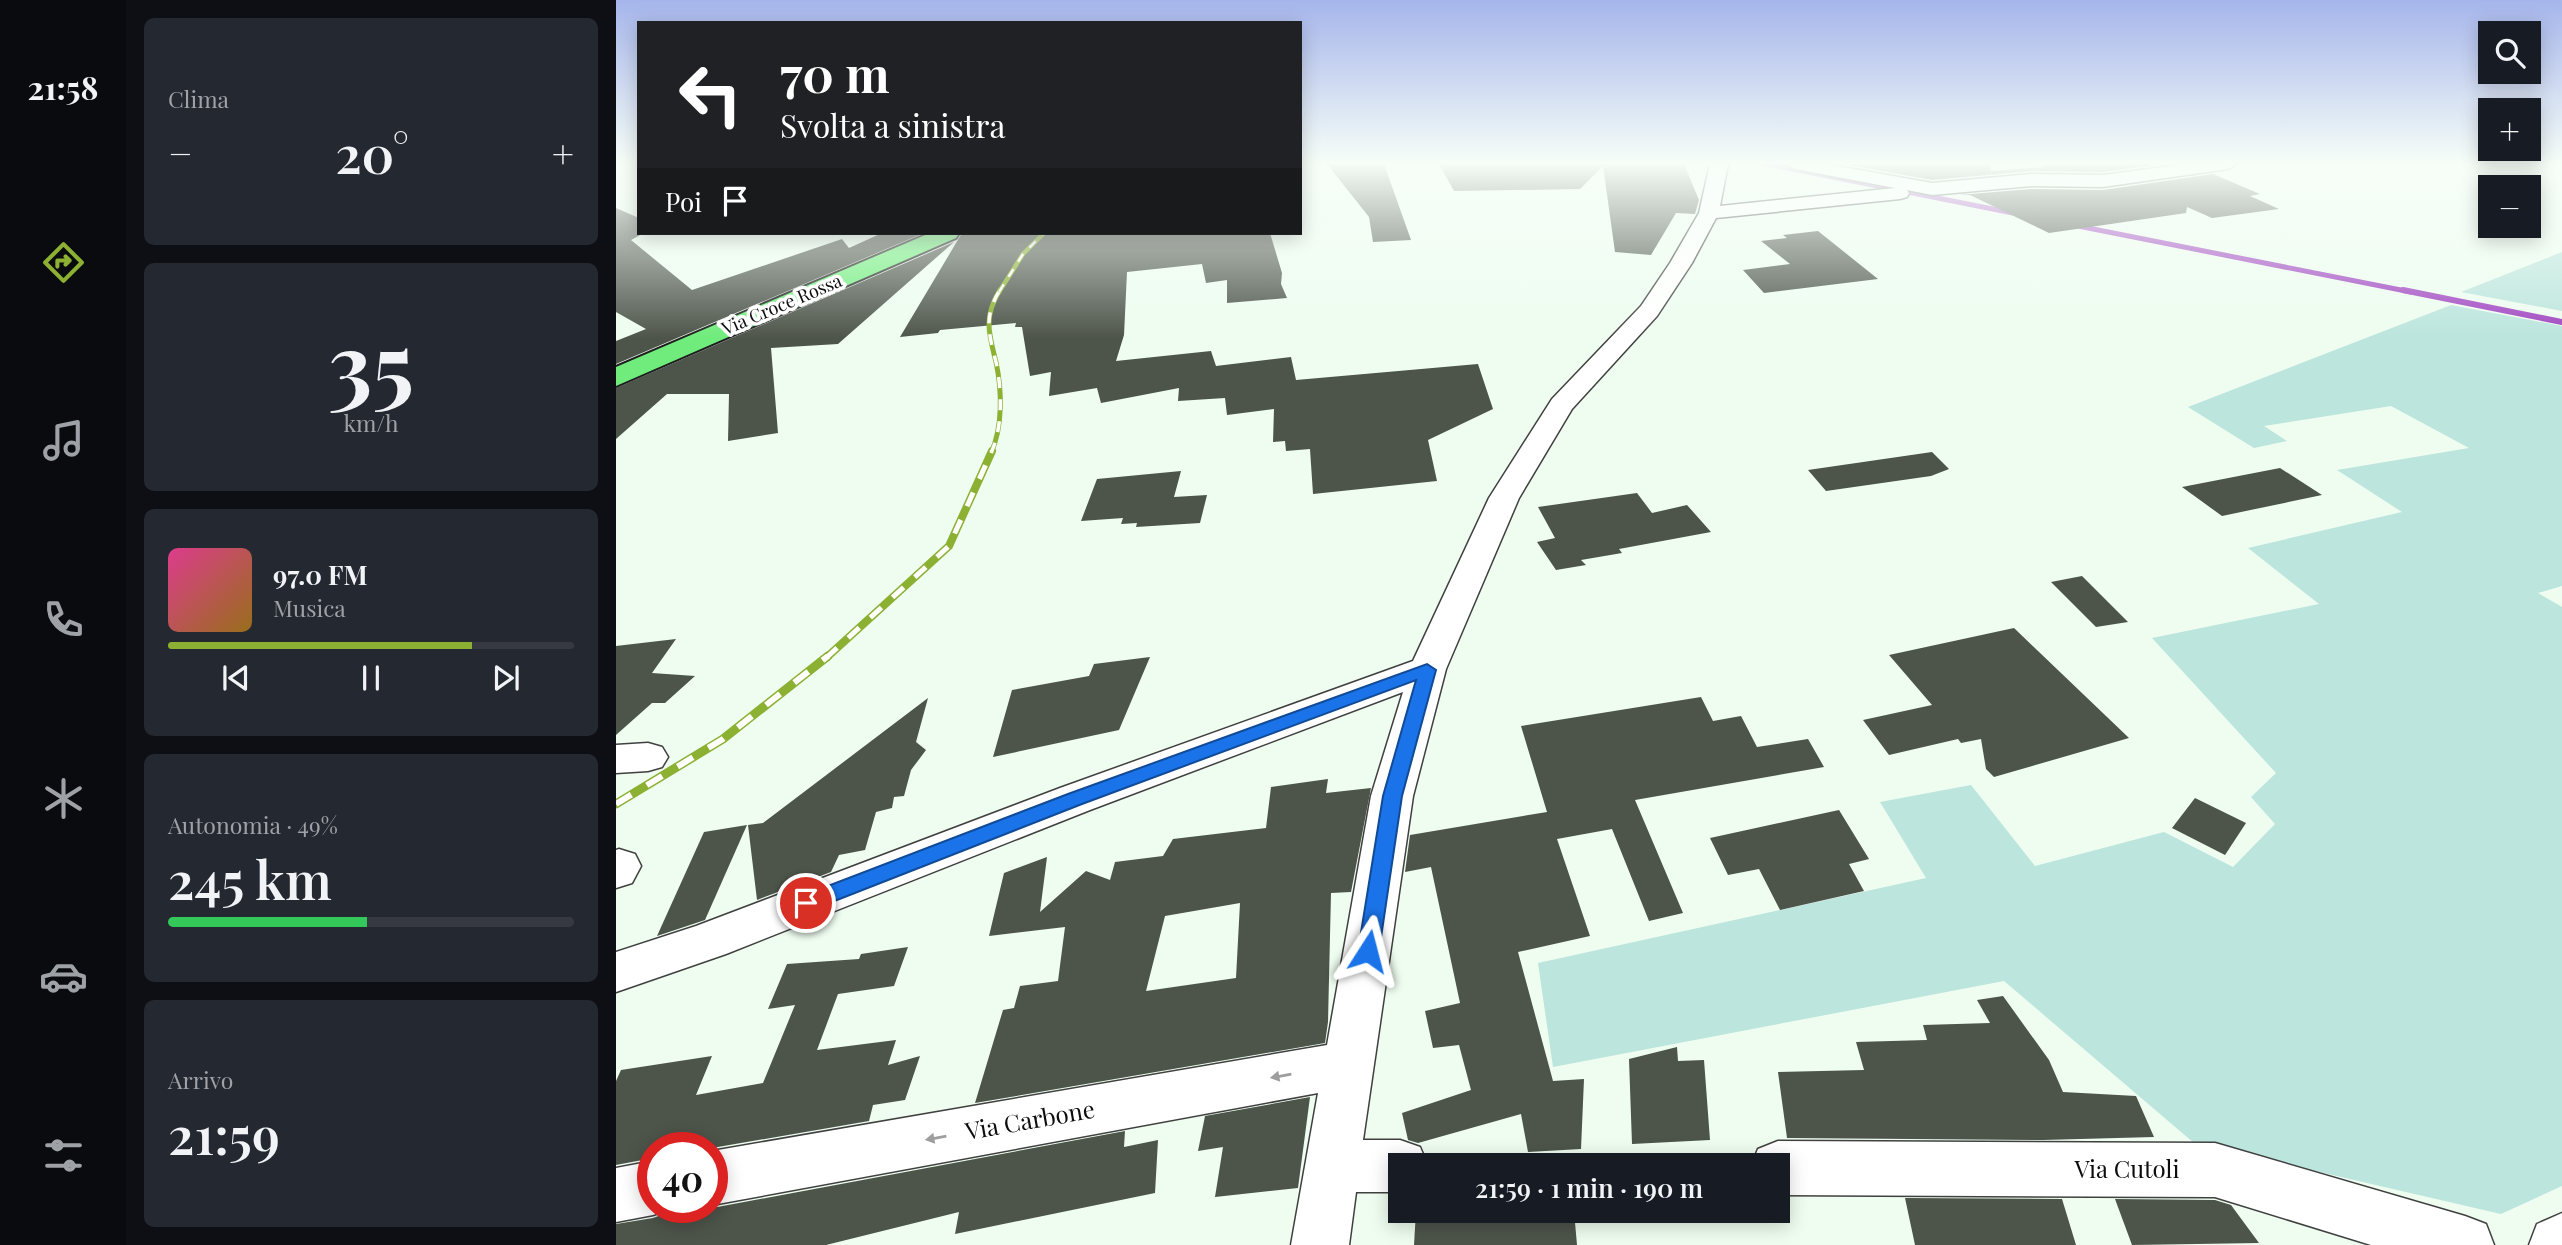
<!DOCTYPE html>
<html lang="it">
<head>
<meta charset="utf-8">
<style>
  :root { --surface:#171b24; --page:#242831; --text:#f1f3f6; --muted:#9ea1a6; --line:#363941; --accent:#8cb031 }
  body { margin:0; font-family:"Playfair Display",serif; background:var(--page); color:var(--text); height:100vh; display:flex; flex-direction:column; font-size:26px; white-space:nowrap }
  * { box-sizing:border-box; margin:0 }
  p { font-size:23px; color:var(--muted) }
  .icon { flex:none; width:38px; height:38px; fill:none; stroke:currentColor; stroke-width:2; stroke-linecap:round; stroke-linejoin:round }
  .map { position:relative; flex:1; overflow:hidden }
  .sheet { display:flex; flex-direction:column; gap:18px; padding:18px; background:#0d0f14; width:490px }
  .sheet>* { flex:none }
  .top-card { position:absolute; left:21px; top:21px; width:665px; height:214px; border-radius:0px; box-shadow:0 4px 18px #0003; background:#202124; color:#fff; overflow:hidden }
  .buttons { position:absolute; left:1862px; top:21px; display:grid; gap:14px }
  .buttons a { display:grid; place-items:center; width:63px; height:63px; border-radius:0px; background:var(--surface); box-shadow:0 4px 18px #0003; font-size:35px }
  .speed { position:absolute; left:21px; top:1132px; display:flex; gap:14px; font-size:35px; font-weight:700; text-align:center }
  .speed>* { display:grid; place-content:center; width:91px; height:91px; border-radius:50%; background:var(--surface); box-shadow:0 4px 18px #0003; line-height:1 }
  .speed .limit { border:10px solid #d22; background:#fff; color:#111 }
  .pin { position:absolute; display:grid; place-items:center; width:60px; height:60px; color:#fff; margin:-30px; border:4px solid #fff; border-radius:50%; box-shadow:0 2px 7px #0007 }
  .me { position:absolute; width:77px; margin:-38px; rotate:9deg; stroke-linejoin:round; filter:drop-shadow(0 0 5px #0008) }
  .turn { display:flex; align-items:center; gap:24px; height:147px; padding:0 28px; font-size:32px }
  .turn .icon { width:91px; height:91px; stroke-width:2.5 }
  .turn b { display:block; font-size:49px; line-height:60px }
  .then { display:flex; align-items:center; height:66px; padding:0 28px; background:#0003; gap:14px; font-size:26px }
  .big { font-size:52px; font-weight:600; line-height:1.1 }
  .sheet .widget { flex:1; display:flex; flex-direction:column; justify-content:center; gap:10px; min-width:0; padding:0 24px; border-radius:10px; background:var(--page) }
  .sheet .dial { align-items:center; gap:0 }
  .dial b { font-size:91px; line-height:1 }
  .song { display:flex; align-items:center; gap:21px }
  .cover { width:84px; height:84px; border-radius:10px; background:linear-gradient(135deg,hsl(330 70% 55%),hsl(40 70% 35%)) }
  .played { height:7px; border-radius:4px; background:linear-gradient(90deg,var(--accent) 75%,var(--line) 75%) }
  .keys { display:flex; justify-content:space-around; direction:ltr }
  .heat { display:flex; justify-content:space-between; align-items:center; font-size:38px; direction:ltr }
  .charge { height:10px; border-radius:5px; background:linear-gradient(90deg,#34c759 49%,var(--line) 0) }
  .trip { position:absolute; left:772px; top:1153px; width:402px; height:70px; border-radius:0px; background:var(--surface); box-shadow:0 4px 18px #0003; font-weight:600; line-height:70px; text-align:center }
  main { display:flex; flex:1; min-height:0 }
  .tab-bar { display:flex; flex-direction:column; width:126px; justify-content:space-around; align-items:center; background:#090b0e; color:var(--muted) }
  .tab-bar .icon { width:49px; height:49px }
  .tab-bar .on { color:var(--accent) }
  .tab-bar b { font-size:32px; color:var(--text) }
  .map>svg:first-child { display:block }
  .green { fill:#bbe5dd }
  .lines { fill:none; stroke-linecap:round; stroke-linejoin:round }
  .stream-far1 { stroke:#a045c1; stroke-width:5 }
  .stream { stroke:#a045c1; stroke-width:6 }
  .building { fill:#4d544a; fill-rule:evenodd }
  .minor-casing { stroke:#404040; stroke-width:3 }
  .major-casing { stroke:#1e1e1e; stroke-width:4 }
  .minor { fill:#fff; fill-rule:evenodd }
  .major { fill:#6fec7b; fill-rule:evenodd }
  .rail-far3-casing { stroke:#8cb031; stroke-width:4.5 }
  .rail-far2-casing { stroke:#8cb031; stroke-width:5 }
  .rail-far1-casing { stroke:#8cb031; stroke-width:8 }
  .rail-casing { stroke:#8cb031; stroke-width:9 }
  .rail-far3 { stroke:#fff; stroke-width:2.5; stroke-dasharray:9; stroke-linecap:butt }
  .rail-far2 { stroke:#fff; stroke-width:3.5; stroke-dasharray:11; stroke-linecap:butt }
  .rail-far1 { stroke:#fff; stroke-width:5; stroke-dasharray:15; stroke-linecap:butt }
  .rail { stroke:#fff; stroke-width:6; stroke-dasharray:18; stroke-linecap:butt }
  .oneway { fill:#9e9e9e }
  .route { fill:#1a73e8; stroke:#114b97; stroke-width:2 }
  .labels { text-anchor:middle; stroke-width:7; stroke-linejoin:round; paint-order:stroke }
  .far-street-label { font-size:18px; fill:#0d0d0d; stroke:#fff }
  .near-street-label { font-size:24px; fill:#0d0d0d; stroke:#fff }
</style>
</head>
<body>
<main>
<nav class="tab-bar">
<b>21:58</b>
<svg class="icon on" aria-label="directions" viewBox="0 0 24 24"><path d="M12 3l9 9-9 9-9-9zM9 14v-3h6M13 9l2 2-2 2"/></svg>
<svg class="icon" aria-label="music" viewBox="0 0 24 24"><path d="M9 18V5l10-2v13"/><circle cx="6" cy="18" r="3"/><circle cx="16" cy="16" r="3"/></svg>
<svg class="icon" aria-label="phone" viewBox="0 0 24 24"><path d="M5 4h4l2 5-3 2q2 4 5 5l2-3 5 2v4C11 20 4 13 5 4z"/></svg>
<svg class="icon" aria-label="climate" viewBox="0 0 24 24"><path d="M12 3v18M4 7l16 10M4 17L20 7"/></svg>
<svg class="icon" aria-label="car" viewBox="0 0 24 24"><path d="M5 17H2v-5l4-1 3-4h7l3 4 3 1v5h-3M9 17h6M6 11h13"/><circle cx="7" cy="17" r="2"/><circle cx="17" cy="17" r="2"/></svg>
<svg class="icon" aria-label="filters" viewBox="0 0 24 24"><path d="M4 7h16M4 17h16"/><circle cx="9" cy="7" r="2"/><circle cx="15" cy="17" r="2"/></svg>
</nav>
<section class="sheet">
<div class="widget"><p>Clima</p>
<div class="heat"><a>−</a><b class="big">20°</b><a>+</a></div>
</div>
<div class="widget dial"><b>35</b><p>km/h</p></div>
<div class="widget">
<div class="song"><i class="cover"></i><div><b>97.0 FM</b><p>Musica</p></div></div>
<div class="played"></div>
<div class="keys"><svg class="icon" aria-label="previous" viewBox="0 0 24 24"><path d="M18 5L8 12l10 7zM5 5v14"/></svg><svg class="icon" aria-label="pause" viewBox="0 0 24 24"><path d="M8 5v14M16 5v14"/></svg><svg class="icon" aria-label="next" viewBox="0 0 24 24"><path d="M6 5l10 7-10 7zM19 5v14"/></svg></div>
</div>
<div class="widget"><p>Autonomia · 49%</p><b class="big">245 km</b><div class="charge"></div></div>
<div class="widget"><p>Arrivo</p><b class="big">21:59</b></div>
</section>
<div class="map">
<svg width="1946" height="1245" viewBox="0 0 1946 1245">
  <rect width="100%" height="100%" fill="#eefdf0"/>
  <g class="green">
    <polygon points="1946,252 1946,311 1845,292"/>
    <polygon points="1835,305 1946,326 1946,586 1922,593 1946,607 1946,1186 1885,1214 1578,1143 1388,981 937,1067 922,963 1310,878 1264,802 1355,785 1419,866 1548,832 1617,867 1659,824 1635,797 1660,773 1536,638 1703,604 1632,548 1786,512 1721,470 1853,448 1775,406 1648,426 1671,441 1638,448 1572,407"/>
  </g>
  <g class="lines">
    <g class="stream-far1">
      <polyline points="1151,164 1397,213"/>
      <polyline points="1462,226 1795,292"/>
    </g>
    <polyline class="stream" points="1787,290 1946,322"/>
  </g>
  <g class="building">
    <polygon points="711,164 768,164 795,240 757,242 753,217"/>
    <polygon points="823,164 1068,164 1083,200 1079,214 1060,213 1035,255 999,252 987,166 964,189 838,191"/>
    <polygon points="1227,164 1375,164 1375,171 1427,167 1427,164 1547,164 1487,172 1415,171 1316,180"/>
    <polygon points="1597,174 1644,194 1634,196 1663,209 1596,218 1571,207 1570,213 1433,233 1354,195 1343,195 1415,189 1487,190"/>
    <polygon points="0,208 23,218 23,233 28,233 15,240 76,290 226,239 233,248 266,233 308,233 0,364 0,341 30,329 0,312"/>
    <polygon points="1202,231 1262,279 1148,293 1127,270 1174,264 1145,241 1171,238 1167,235"/>
    <polygon points="346,233 654,233 666,273 665,284 671,298 611,303 611,280 590,283 586,264 511,272 508,335 500,361 595,351 600,366 675,357 680,380 862,364 877,409 812,440 821,481 697,494 694,449 670,451 669,441 657,442 658,409 611,415 609,398 562,401 563,388 485,403 481,388 433,396 435,372 414,376 406,327 399,327 400,323 324,330 322,333 284,337"/>
    <polygon points="338,242 222,344 155,348 162,433 112,441 113,394 51,394 0,439 0,388"/>
    <polygon points="1316,452 1333,469 1315,476 1210,491 1192,470"/>
    <polygon points="1664,468 1706,495 1606,516 1566,487"/>
    <polygon points="565,471 558,497 591,495 584,523 520,527 521,523 505,524 507,518 465,521 481,479"/>
    <polygon points="1021,493 1036,513 1071,505 1095,532 1003,549 1006,553 965,560 970,565 940,570 921,542 939,538 922,507"/>
    <polygon points="1466,576 1512,622 1480,627 1435,582"/>
    <polygon points="1398,628 1513,738 1378,777 1370,769 1365,739 1345,743 1342,739 1273,755 1247,720 1316,705 1273,655"/>
    <polygon points="60,639 36,673 79,676 49,703 36,703 0,735 0,646"/>
    <polygon points="534,657 503,730 377,757 396,690 473,676 478,664"/>
    <polygon points="1085,697 1097,721 1125,716 1141,747 1192,739 1208,767 1019,800 1067,913 1033,921 996,829 941,839 974,936 902,952 937,1081 968,1079 965,1149 912,1152 905,1114 802,1143 792,1140 786,1113 855,1090 843,1045 817,1048 809,1011 844,1003 815,867 789,872 794,835 931,812 905,726"/>
    <polygon points="312,698 300,742 310,750 295,770 288,796 278,797 276,808 260,812 249,850 223,855 215,872 141,900 132,825 147,823"/>
    <path d="M712 779 710 793 755 788 735 892 715 893 712 1022 709 1043 359 1103 387 1010 398 1008 404 986 442 981 449 927 373 936 388 873 431 857 424 912 470 871 494 880 499 862 547 856 557 839 650 828 655 787ZM624 903 620 978 530 991 549 916Z"/>
    <polygon points="1579,798 1630,823 1609,855 1556,828"/>
    <polygon points="1223,810 1253,859 1233,864 1248,891 1164,910 1143,869 1112,875 1094,838"/>
    <polygon points="131,825 89,920 41,936 88,832"/>
    <polygon points="292,947 278,986 222,994 201,1050 280,1040 272,1065 304,1056 289,1100 257,1105 253,1121 96,1148 37,1148 37,1158 0,1165 0,1081 5,1070 96,1056 80,1095 147,1083 179,1005 152,1009 171,964 243,959 245,954"/>
    <polygon points="1387,996 1433,1060 1447,1092 1520,1096 1538,1137 1427,1140 1171,1138 1162,1072 1248,1070 1240,1042 1311,1040 1307,1025 1374,1023 1361,1000"/>
    <polygon points="1061,1047 1062,1061 1088,1060 1094,1140 1016,1144 1013,1059"/>
    <polygon points="694,1097 682,1188 599,1197 607,1147 582,1151 589,1116"/>
    <polygon points="509,1131 508,1147 542,1140 539,1193 339,1234 343,1212 210,1245 0,1245 0,1224 37,1218 56,1211 96,1208"/>
    <polygon points="1289,1198 1446,1199 1460,1245 1299,1245"/>
    <polygon points="1499,1199 1599,1200 1615,1205 1643,1243 1516,1245"/>
    <polygon points="800,1211 958,1211 961,1245 798,1245"/>
  </g>
  <g class="lines">
    <defs>
      <g id="minor">
        <polygon points="1094,164 1112,164 1104,206 1279,188 1179,169 1170,164 1210,164 1316,183 1415,174 1487,175 1570,164 1621,164 1612,169 1487,187 1415,186 1316,195 1291,190 1293,193 1291,197 1284,199 1100,218 1076,263 1041,316 956,409 903,498 830,669 797,796 747,1140 784,1140 804,1147 812,1166 784,1166 784,1192 740,1192 733,1245 675,1245 702,1093 96,1205 96,1151 711,1045 755,796 787,692 474,810 110,954 0,992 0,952 80,926 444,788 797,661 873,498 936,399 1025,306 1054,263 1083,213"/>
        <polygon points="32,743 46,747 52,757 46,767 32,771 0,773 0,745"/>
        <polygon points="3,849 19,854 25,866 16,883 0,888 0,850"/>
        <polygon points="1162,1141 1599,1143 1849,1216 1870,1224 1878,1245 1755,1245 1599,1197 1162,1195 1162,1166 1135,1166 1142,1149"/>
        <polygon points="37,1161 37,1208 56,1208 37,1215 0,1222 0,1168"/>
        <polygon points="1946,1213 1946,1245 1913,1245 1921,1224"/>
      </g>
      <polygon id="major" points="314,233 343,233 340,238 0,386 0,367"/>
    </defs>
    <use href="#minor" class="minor-casing"/>
    <use href="#major" class="major-casing"/>
    <use href="#minor" class="minor"/>
    <use href="#major" class="major"/>
    <defs>
      <polyline id="rail-far3" points="383,292 407,254 428,233"/>
      <path id="rail-far2" d="M375 453C387 427 386 390 380 362 373 334 367 317 384 290"/>
      <polyline id="rail-far1" points="210,658 333,546 376,451"/>
      <polyline id="rail" points="0,804 107,739 212,656"/>
    </defs>
    <use href="#rail-far3" class="rail-far3-casing"/>
    <use href="#rail-far2" class="rail-far2-casing"/>
    <use href="#rail-far1" class="rail-far1-casing"/>
    <use href="#rail" class="rail-casing"/>
    <use href="#rail-far3" class="rail-far3"/>
    <use href="#rail-far2" class="rail-far2"/>
    <use href="#rail-far1" class="rail-far1"/>
    <use href="#rail" class="rail"/>
  </g>
  <defs><path id="oneway-solid" d="M-6-.8H1V-3.2L6.5 0L1 3.2V.8H-6Z" transform="scale(1.75)"/></defs>
  <g class="oneway">
    <use href="#oneway-solid" transform="translate(665 1076) rotate(170)"/>
    <use href="#oneway-solid" transform="translate(320 1138) rotate(170)"/>
  </g>
  <linearGradient id="sky" x2="0" y2="1"><stop stop-color="#a5b5eb"/><stop offset="0.48" stop-color="#f7fef8"/><stop offset="1" stop-color="#f7fef8" stop-opacity="0"/></linearGradient>
  <rect width="1946" height="339" fill="url(#sky)"/>
  <polygon class="route" points="811,664 820,670 786,796 763,951 760,957 752,960 745,957 742,951 767,796 800,680 466,804 198,909 190,911 183,909 180,903 183,897 452,794"/>
  <g class="labels">
    <g class="far-street-label">
      <text transform="translate(166 305) rotate(-23)" y="6">Via Croce Rossa</text>
    </g>
    <g class="near-street-label">
      <text transform="translate(414 1121) rotate(-10)" y="8">Via Carbone</text>
      <text x="1511" y="1178">Via Cutoli</text>
    </g>
  </g>
</svg>
<div class="buttons">
<a><svg class="icon" aria-label="search" viewBox="0 0 24 24"><circle cx="10" cy="10" r="6"/><path d="M15 15l6 6"/></svg></a>
<a>+</a>
<a>−</a>
</div>
<div class="speed"><div class="limit">40</div></div>
<div class="pin" style="left:190px;top:903px;background:#d93025"><svg class="icon" aria-label="arrive" viewBox="0 0 24 24"><path d="M6 21V4h12l-3 4 3 4H6"/></svg></div>
<svg class="me" style="left:752px;top:951px" viewBox="-20 -20 40 40"><path d="M0-17L14 15 0 8-14 15z" fill="#1a73e8" stroke="#fff" stroke-width="4"/></svg>
<div class="trip">21:59 · 1 min · 190 m</div>
<div class="top-card">
<div class="turn"><svg class="icon" aria-label="left" viewBox="0 0 24 24"><path d="M17 20v-9H6M10 6l-5 5 5 5"/></svg><div><b>70 m</b>Svolta a sinistra</div></div>
<div class="then">Poi<svg class="icon" aria-label="arrive" viewBox="0 0 24 24"><path d="M6 21V4h12l-3 4 3 4H6"/></svg></div>
</div>
</div>
</main>
</body>
</html>
